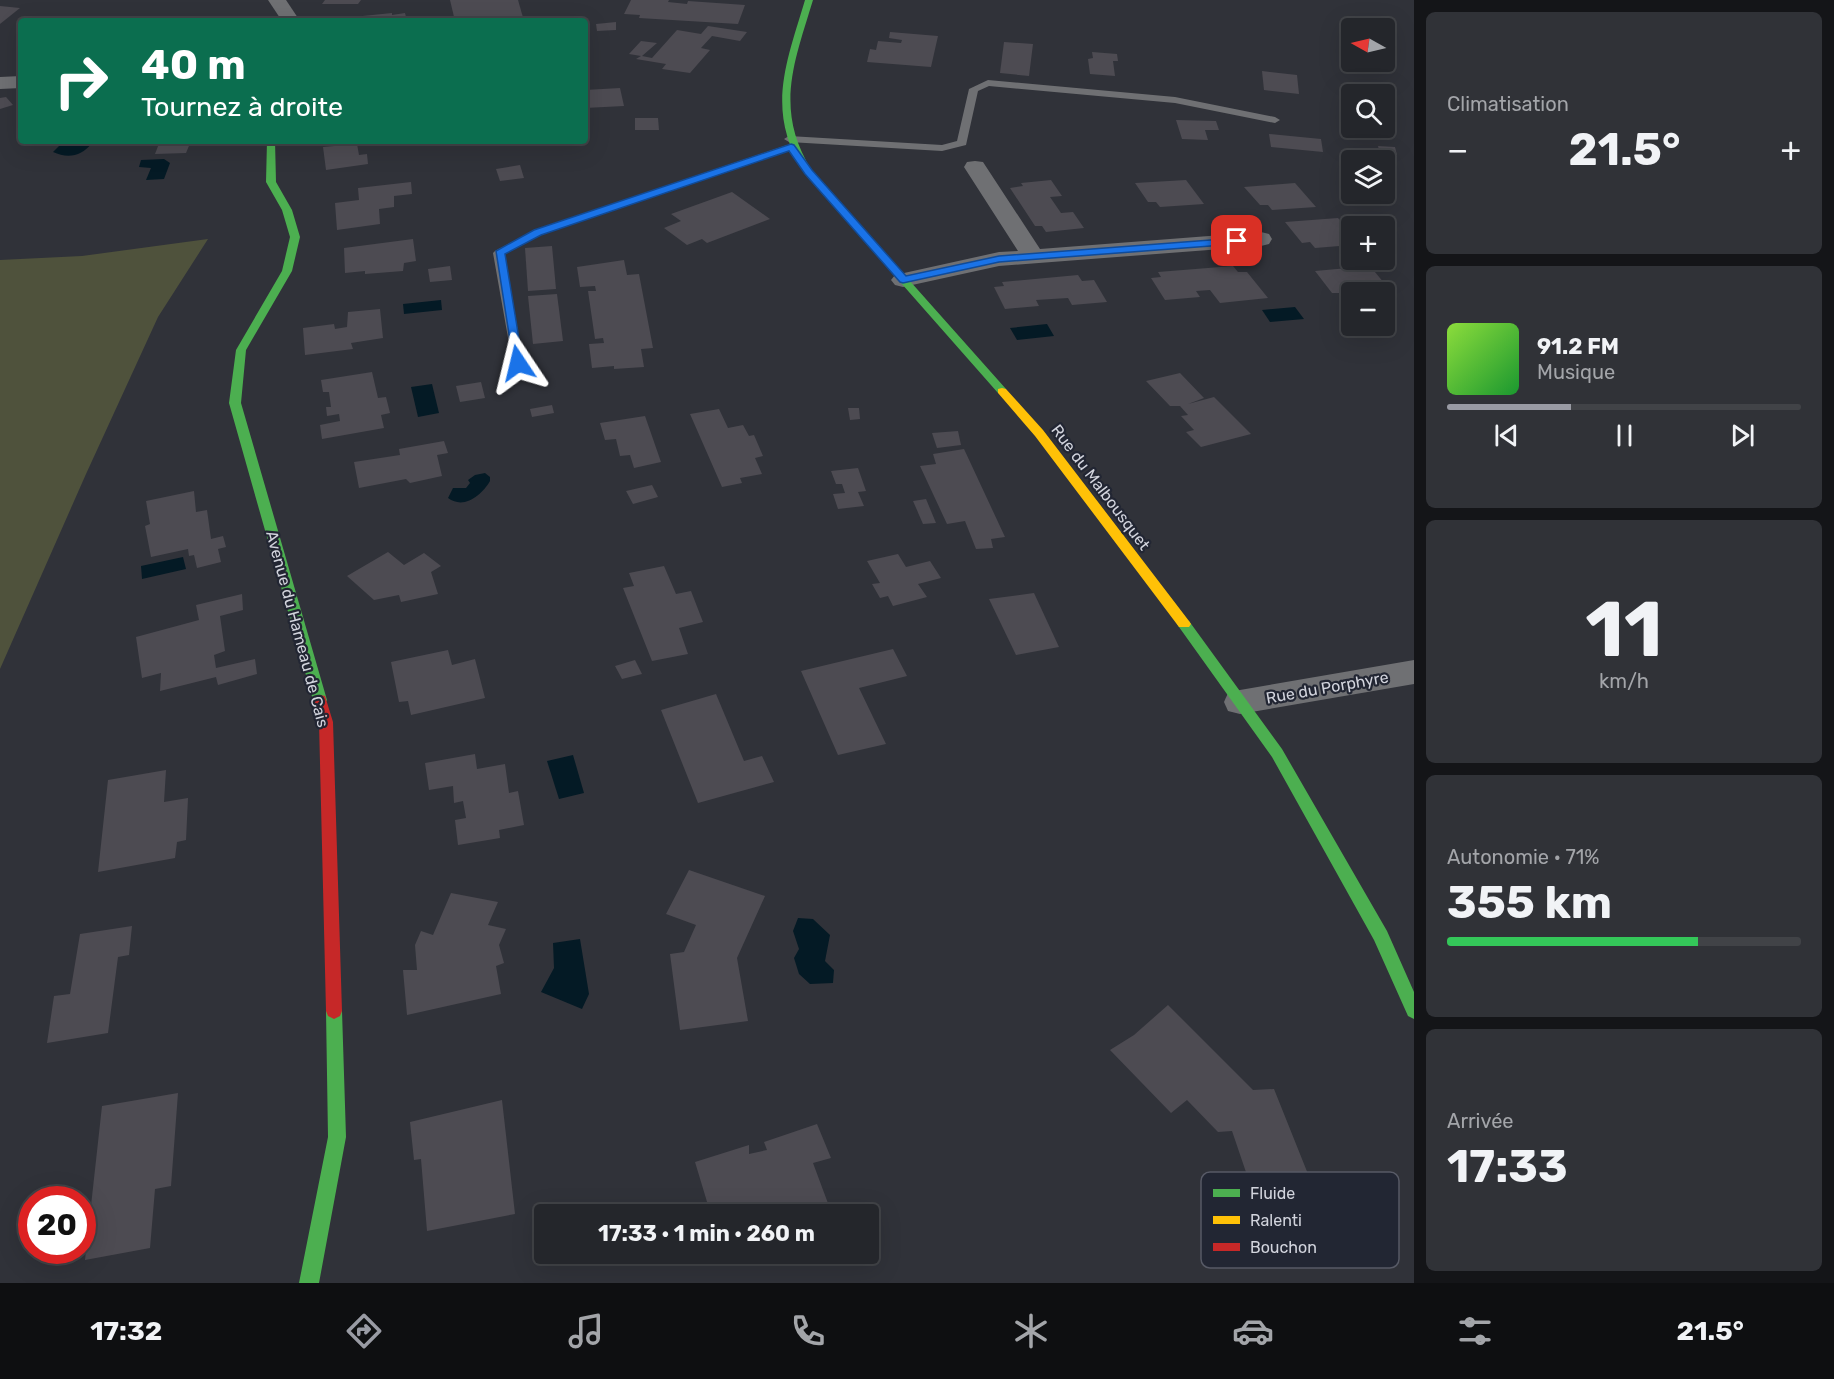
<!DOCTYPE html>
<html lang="fr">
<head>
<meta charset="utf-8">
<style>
  :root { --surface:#24262b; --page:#303237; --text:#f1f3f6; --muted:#a3a5a9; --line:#414347; --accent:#999ba4 }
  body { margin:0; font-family:Rubik,sans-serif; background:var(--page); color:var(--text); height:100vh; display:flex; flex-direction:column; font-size:22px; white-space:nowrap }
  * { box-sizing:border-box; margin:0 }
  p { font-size:20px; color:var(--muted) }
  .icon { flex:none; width:33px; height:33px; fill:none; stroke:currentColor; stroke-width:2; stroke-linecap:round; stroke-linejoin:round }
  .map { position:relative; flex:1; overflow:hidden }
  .panel { display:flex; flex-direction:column; gap:12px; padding:12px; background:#141518; width:420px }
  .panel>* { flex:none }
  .banner { position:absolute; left:18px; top:18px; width:570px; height:126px; border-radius:6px; box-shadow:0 6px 24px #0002,0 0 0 2px var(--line); background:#0b6e4f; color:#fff; overflow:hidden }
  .needle { width:39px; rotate:278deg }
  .buttons { position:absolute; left:1341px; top:18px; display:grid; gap:12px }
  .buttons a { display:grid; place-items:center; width:54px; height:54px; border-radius:6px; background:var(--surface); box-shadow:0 6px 24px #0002,0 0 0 2px var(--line); font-size:30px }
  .speed { position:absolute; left:18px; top:1186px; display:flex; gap:12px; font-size:30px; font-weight:700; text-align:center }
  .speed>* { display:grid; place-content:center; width:78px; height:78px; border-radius:50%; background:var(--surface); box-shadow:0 6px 24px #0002,0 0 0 2px var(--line); line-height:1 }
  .speed .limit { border:9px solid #d22; background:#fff; color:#111 }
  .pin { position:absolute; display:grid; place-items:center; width:51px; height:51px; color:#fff; margin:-26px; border-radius:12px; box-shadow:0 3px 9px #0006 }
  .me { position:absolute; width:66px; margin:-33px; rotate:350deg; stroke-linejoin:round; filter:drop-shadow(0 0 4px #0008) }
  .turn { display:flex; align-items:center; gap:21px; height:126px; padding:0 24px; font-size:27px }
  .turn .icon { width:78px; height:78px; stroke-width:2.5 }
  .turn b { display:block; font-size:42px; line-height:51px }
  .big { font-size:45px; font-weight:700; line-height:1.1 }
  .panel .card { flex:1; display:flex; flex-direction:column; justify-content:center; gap:9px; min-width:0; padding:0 21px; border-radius:9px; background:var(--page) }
  .panel .dial { align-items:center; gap:0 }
  .dial b { font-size:78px; line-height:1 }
  .song { display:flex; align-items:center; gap:18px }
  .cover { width:72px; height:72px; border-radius:9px; background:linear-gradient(135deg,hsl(90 70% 55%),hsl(130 70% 35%)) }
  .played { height:6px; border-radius:3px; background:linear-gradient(90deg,var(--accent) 35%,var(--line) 35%) }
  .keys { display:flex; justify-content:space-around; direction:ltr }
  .heat { display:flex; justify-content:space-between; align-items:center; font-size:33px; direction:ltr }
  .charge { height:9px; border-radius:4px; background:linear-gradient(90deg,#34c759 71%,var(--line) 0) }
  .trip { position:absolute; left:534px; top:1204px; width:345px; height:60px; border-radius:6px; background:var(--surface); box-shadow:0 6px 24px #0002,0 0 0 2px var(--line); font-weight:700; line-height:60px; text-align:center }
  .dock { display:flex; height:96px; justify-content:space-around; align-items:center; background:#0e0f11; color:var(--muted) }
  .dock .icon { width:42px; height:42px }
  .dock .selected { color:var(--accent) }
  .dock b { font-size:27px; color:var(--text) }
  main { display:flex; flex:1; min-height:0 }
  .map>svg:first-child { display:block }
  .green { fill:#4f523c }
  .water { fill:#041a25 }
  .building { fill:#4d4b52 }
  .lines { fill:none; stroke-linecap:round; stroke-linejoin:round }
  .lane { fill:#6f7073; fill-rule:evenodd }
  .street { fill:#6f7073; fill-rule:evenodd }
  .fast { fill:#4caf50; fill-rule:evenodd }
  .slow { fill:#ffc107; fill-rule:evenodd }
  .jam { fill:#c62828; fill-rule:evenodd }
  .route { fill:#1a73e8; stroke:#114b97; stroke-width:1.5 }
  .labels { text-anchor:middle; stroke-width:4.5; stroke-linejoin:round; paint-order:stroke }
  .street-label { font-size:16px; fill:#d2d4dd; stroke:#222633 }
  .key { fill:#222633; stroke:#575a66; stroke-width:1.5 }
  .key-label { font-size:16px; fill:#d2d4dd }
</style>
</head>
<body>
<main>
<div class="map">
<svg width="1414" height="1283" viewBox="0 0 1414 1283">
  <rect width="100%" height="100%" fill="#303239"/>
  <polygon class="green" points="208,239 158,317 86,474 0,669 0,260 82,256"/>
  <g class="water">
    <path d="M92 143C82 156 68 159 53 152L61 144Z"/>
    <polygon points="164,159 170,163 164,179 146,180 151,168 139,167 141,160"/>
    <polygon points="441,300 442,310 404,314 403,304"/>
    <polygon points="1295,307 1304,319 1270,322 1262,310"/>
    <polygon points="1047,324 1054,336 1017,340 1010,328"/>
    <polygon points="432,384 439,413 418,417 411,387"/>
    <path d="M485 473 490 477V481C482 495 464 510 448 498L453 488H466L470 483 468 480 475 475Z"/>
    <polygon points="183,557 186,569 142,579 141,566"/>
    <polygon points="573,755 584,793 559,799 547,761"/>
    <polygon points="798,918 813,919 830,935 825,961 834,970 833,983 810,984 799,974 794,958 799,949 793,931"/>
    <polygon points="580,939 589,994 582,1009 541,992 554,968 553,943"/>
  </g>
  <g class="building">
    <polygon points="325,0 361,0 358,4 322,4"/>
    <polygon points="450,0 518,0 524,21 455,21"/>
    <polygon points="631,0 669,0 668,2 687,4 688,1 745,5 738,24 639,18 640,15 624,14"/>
    <polygon points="0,6 20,8 0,24"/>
    <polygon points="392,13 392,15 405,13 407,21 343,21 343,18"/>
    <polygon points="616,22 616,30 597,31 596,24"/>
    <polygon points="708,26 747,32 740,41 712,36 701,48 710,50 690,73 662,69 666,64 636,59 641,56 629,54 641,41 657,43 642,56 652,58 677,30 701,34"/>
    <polygon points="890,32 938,36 931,67 867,62 870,49 876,50 878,41 901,43 902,40 889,38"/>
    <polygon points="1004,42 1033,44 1029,76 1000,73"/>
    <polygon points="1092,52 1117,54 1118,61 1113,61 1115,76 1090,74 1088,59 1093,58"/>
    <polygon points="1262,71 1297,75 1299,94 1264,90"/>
    <polygon points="620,88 624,106 585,108 585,90"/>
    <polygon points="6,97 13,105 0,109 0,98"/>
    <polygon points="635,118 658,118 659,130 635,130"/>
    <polygon points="1176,120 1216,121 1219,130 1205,130 1208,140 1182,139"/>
    <polygon points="1269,134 1321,139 1323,152 1271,147"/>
    <polygon points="57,141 94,141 94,143 56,144"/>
    <polygon points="160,141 191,141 186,153 155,154"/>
    <polygon points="357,144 359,155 367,154 368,164 326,170 323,147"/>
    <polygon points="1378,146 1395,147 1397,155 1380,154"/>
    <polygon points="520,165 524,178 500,181 496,169"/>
    <polygon points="1051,180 1062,196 1050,197 1061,213 1073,212 1084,228 1046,232 1042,226 1035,226 1010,188 1023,186 1021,183"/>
    <polygon points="1186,180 1204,204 1160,207 1156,202 1148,202 1135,183"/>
    <polygon points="411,182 412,194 394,196 394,207 379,209 380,224 337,230 335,203 359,200 358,188"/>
    <polygon points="1295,183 1316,207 1272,210 1268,205 1260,205 1244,187"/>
    <polygon points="732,192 770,219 707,243 702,239 687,245 664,228 681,221 671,214"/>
    <polygon points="1338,218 1352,234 1352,245 1315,248 1310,242 1302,243 1285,222"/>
    <polygon points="413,239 416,261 404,263 403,271 365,274 365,271 345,273 344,248"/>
    <polygon points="552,246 556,289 528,291 525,248"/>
    <polygon points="624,260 627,275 639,274 653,348 641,349 644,367 614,369 614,366 592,368 589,344 604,343 603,338 595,339 588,291 596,291 595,286 580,287 577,267"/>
    <polygon points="450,266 452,280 430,282 428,269"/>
    <polygon points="1233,266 1238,272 1247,272 1268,298 1220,303 1210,290 1196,291 1200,297 1165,300 1151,278 1161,277 1158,272"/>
    <polygon points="1370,266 1394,295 1384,296 1384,292 1352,292 1352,299 1346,299 1341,293 1332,293 1315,271"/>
    <polygon points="1078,275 1082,281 1094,280 1107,302 1072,305 1068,298 1036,300 1039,306 1005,309 994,287 1004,286 1002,282"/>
    <polygon points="557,294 563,341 533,344 528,296"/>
    <polygon points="380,309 383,338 351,343 353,349 305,355 303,328 334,324 335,329 347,327 348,312"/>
    <polygon points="372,372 378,398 386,397 390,413 381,415 384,428 322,439 320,425 340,421 339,414 327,416 326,407 331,407 329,392 323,392 321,380"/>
    <polygon points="1180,373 1204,398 1188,404 1214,397 1251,434 1201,447 1186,432 1194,430 1181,416 1188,415 1180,406 1170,406 1146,381"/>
    <polygon points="481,382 485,398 460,402 456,386"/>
    <polygon points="552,405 554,413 532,417 530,409"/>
    <polygon points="848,408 859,408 860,419 850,420"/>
    <polygon points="719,409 728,428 743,425 749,436 754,435 763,456 755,458 762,474 740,478 742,483 722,487 690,414"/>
    <polygon points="645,416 661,462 634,468 630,455 620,456 616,439 605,440 600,423"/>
    <polygon points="958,431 961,445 937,448 932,433"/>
    <polygon points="444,441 448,453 437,455 442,476 410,483 406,479 359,488 354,462 400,455 399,449"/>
    <polygon points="964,449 1005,537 991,539 993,548 976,549 965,521 947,524 920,466 936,464 933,454"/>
    <polygon points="858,468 866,491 858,492 864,506 838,509 833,494 845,493 842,484 836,484 831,471"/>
    <polygon points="652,485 658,497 633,504 626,491"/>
    <polygon points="194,491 196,512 207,510 211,539 223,536 226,547 218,549 221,562 197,568 194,555 189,556 188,549 151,557 145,526 150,524 146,501"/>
    <polygon points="926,499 936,523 923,524 913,501"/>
    <polygon points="388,552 404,565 424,553 441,566 431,572 438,594 401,602 399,595 374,600 347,576"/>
    <polygon points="898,554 906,567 930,561 941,578 918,584 927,597 893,606 888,596 880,598 872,584 880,583 867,561"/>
    <polygon points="664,566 676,594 691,591 703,622 679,628 688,654 652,661 623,588 634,586 629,573"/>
    <polygon points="1034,593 1059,647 1016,655 989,599"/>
    <polygon points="242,594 243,610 220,616 225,651 214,655 216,668 255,659 257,674 218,685 216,677 160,691 161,673 142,678 136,637 199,620 196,605"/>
    <polygon points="893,649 907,676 859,688 886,744 838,755 801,671"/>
    <polygon points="448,650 452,665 475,659 485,698 411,715 408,701 399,702 391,662"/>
    <polygon points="635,660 642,674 622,679 615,666"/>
    <polygon points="716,694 744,761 762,756 774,782 698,803 661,710"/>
    <polygon points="475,754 477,769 505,764 509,793 518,791 524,825 499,830 500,838 458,845 455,820 466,818 463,801 454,803 453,786 429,790 425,763"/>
    <polygon points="166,770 164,802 188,798 186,840 177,842 175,858 98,872 108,780"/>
    <polygon points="689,870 765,896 737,958 748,1021 680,1030 670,954 684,952 696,925 666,914"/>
    <polygon points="451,893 498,902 488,925 506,929 499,945 504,963 496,966 501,994 407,1015 403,970 417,970 415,945 421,931 433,935"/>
    <polygon points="132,926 129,955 118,957 108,1033 47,1043 54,996 70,994 80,934"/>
    <polygon points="1168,1005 1253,1090 1274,1089 1308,1174 1248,1178 1232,1131 1218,1132 1187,1100 1171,1113 1110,1050 1134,1035"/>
    <polygon points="178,1093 171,1186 155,1189 150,1248 85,1260 102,1106"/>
    <polygon points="502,1100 515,1214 427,1231 421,1159 414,1160 410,1122"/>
    <polygon points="817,1124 831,1158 813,1163 829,1206 806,1215 711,1215 695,1162 749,1145 749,1154 767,1150 764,1142"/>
  </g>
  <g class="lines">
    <g class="lane">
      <polygon points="988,80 1175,97 1275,117 1280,120 1275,123 1175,103 989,86 978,91 966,145 942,151 789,142 784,139 789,136 942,145 957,141 969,89"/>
      <polygon points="787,145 796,147 541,235 505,254 523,363 521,366 513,366 493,253 495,251 533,231"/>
    </g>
    <g class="street">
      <polygon points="268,0 286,0 300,21 282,21"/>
      <polygon points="21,76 21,88 0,89 0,77"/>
      <polygon points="975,161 983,162 1040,249 1261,232 1269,234 1272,239 1269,244 1261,246 999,266 903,287 895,285 891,280 895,275 999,252 1018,251 964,167 967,162"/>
      <polygon points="1414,660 1414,684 1240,714 1228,711 1224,702 1228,693 1240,690"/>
    </g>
    <g class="fast">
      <path d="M805 0H813C794 63 774 110 812 171L1006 389V393H998L805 174C765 112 786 64 805 0Z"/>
      <polygon points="267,141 275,141 276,182 292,210 300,237 292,271 246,350 241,403 327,700 325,704 315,704 313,700 229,403 236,350 282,271 290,237 282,210 266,182"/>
      <polygon points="1184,619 1189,621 1282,749 1387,931 1414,992 1414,1019 1408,1016 1374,940 1272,757 1179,627 1177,624 1179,621"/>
      <polygon points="334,1003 340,1006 342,1011 346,1137 319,1283 299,1283 328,1137 326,1011 328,1006"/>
    </g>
    <polygon class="slow" points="1002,388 1006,389 1043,430 1189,621 1191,624 1189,627 1179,627 1035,436 998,393 998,389"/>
    <polygon class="jam" points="320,695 325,696 333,722 342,1011 340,1016 334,1019 328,1016 326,1011 319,722 313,700 315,696"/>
  </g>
  <polygon class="route" points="791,144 794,145 812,170 906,276 999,256 1237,238 1242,241 1237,244 999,262 903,283 900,282 805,174 789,151 541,235 505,254 523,363 521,366 514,366 496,251 534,230"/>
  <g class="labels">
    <g class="street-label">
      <text transform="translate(1101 487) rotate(53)" y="6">Rue du Malbousquet</text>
      <text transform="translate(298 629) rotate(75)" y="6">Avenue du Hameau de Cais</text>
      <text transform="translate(1327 687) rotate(-10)" y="6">Rue du Porphyre</text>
    </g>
  </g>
  <rect x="1201" y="1172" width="198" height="96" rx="9" class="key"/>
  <rect x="1213" y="1189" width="27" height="8" fill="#4caf50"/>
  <rect x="1213" y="1216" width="27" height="8" fill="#ffc107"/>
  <rect x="1213" y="1243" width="27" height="8" fill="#c62828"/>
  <g class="key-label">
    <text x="1250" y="1199">Fluide</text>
    <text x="1250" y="1226">Ralenti</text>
    <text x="1250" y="1253">Bouchon</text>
  </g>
</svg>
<div class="buttons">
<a><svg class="needle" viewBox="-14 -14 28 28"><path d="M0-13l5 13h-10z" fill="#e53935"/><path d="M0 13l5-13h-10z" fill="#a3a5a9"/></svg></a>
<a><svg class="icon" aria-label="search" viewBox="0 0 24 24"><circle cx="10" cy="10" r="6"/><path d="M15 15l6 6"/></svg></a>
<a><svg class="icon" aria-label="layers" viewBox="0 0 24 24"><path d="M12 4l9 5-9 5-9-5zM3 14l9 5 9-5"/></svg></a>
<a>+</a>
<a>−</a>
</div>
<div class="speed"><div class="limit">20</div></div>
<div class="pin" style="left:1237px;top:241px;background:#d93025"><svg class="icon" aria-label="arrive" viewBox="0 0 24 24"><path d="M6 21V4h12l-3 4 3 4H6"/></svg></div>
<svg class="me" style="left:518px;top:363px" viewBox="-20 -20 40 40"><path d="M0-17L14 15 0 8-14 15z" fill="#1a73e8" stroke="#fff" stroke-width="4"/></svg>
<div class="trip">17:33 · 1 min · 260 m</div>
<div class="banner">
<div class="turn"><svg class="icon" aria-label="right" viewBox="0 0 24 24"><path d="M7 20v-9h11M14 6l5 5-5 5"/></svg><div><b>40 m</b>Tournez à droite</div></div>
</div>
</div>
<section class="panel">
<div class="card"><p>Climatisation</p>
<div class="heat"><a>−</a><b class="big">21.5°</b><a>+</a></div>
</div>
<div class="card">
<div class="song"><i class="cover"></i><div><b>91.2 FM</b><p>Musique</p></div></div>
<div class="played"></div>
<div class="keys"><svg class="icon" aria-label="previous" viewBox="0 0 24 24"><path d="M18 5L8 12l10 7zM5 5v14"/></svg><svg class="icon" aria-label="pause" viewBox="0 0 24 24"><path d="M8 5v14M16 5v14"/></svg><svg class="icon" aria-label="next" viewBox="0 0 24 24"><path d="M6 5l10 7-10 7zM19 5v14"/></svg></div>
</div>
<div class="card dial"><b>11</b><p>km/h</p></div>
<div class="card"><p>Autonomie · 71%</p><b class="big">355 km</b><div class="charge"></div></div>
<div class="card"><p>Arrivée</p><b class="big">17:33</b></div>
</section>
</main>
<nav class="dock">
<b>17:32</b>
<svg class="icon selected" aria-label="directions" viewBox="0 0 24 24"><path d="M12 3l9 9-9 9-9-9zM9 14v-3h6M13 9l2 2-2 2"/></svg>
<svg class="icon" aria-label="music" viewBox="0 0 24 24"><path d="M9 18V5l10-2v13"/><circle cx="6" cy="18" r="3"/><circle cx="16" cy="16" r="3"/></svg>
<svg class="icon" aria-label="phone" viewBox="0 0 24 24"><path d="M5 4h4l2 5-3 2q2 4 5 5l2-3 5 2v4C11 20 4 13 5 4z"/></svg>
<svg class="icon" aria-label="climate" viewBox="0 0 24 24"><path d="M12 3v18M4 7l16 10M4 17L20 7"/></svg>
<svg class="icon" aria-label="car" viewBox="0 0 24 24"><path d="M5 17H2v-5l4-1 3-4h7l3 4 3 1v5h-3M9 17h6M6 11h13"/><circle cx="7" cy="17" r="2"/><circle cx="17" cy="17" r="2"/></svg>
<svg class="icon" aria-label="filters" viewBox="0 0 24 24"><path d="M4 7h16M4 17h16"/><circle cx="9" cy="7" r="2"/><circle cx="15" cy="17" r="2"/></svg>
<b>21.5°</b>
</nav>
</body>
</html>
